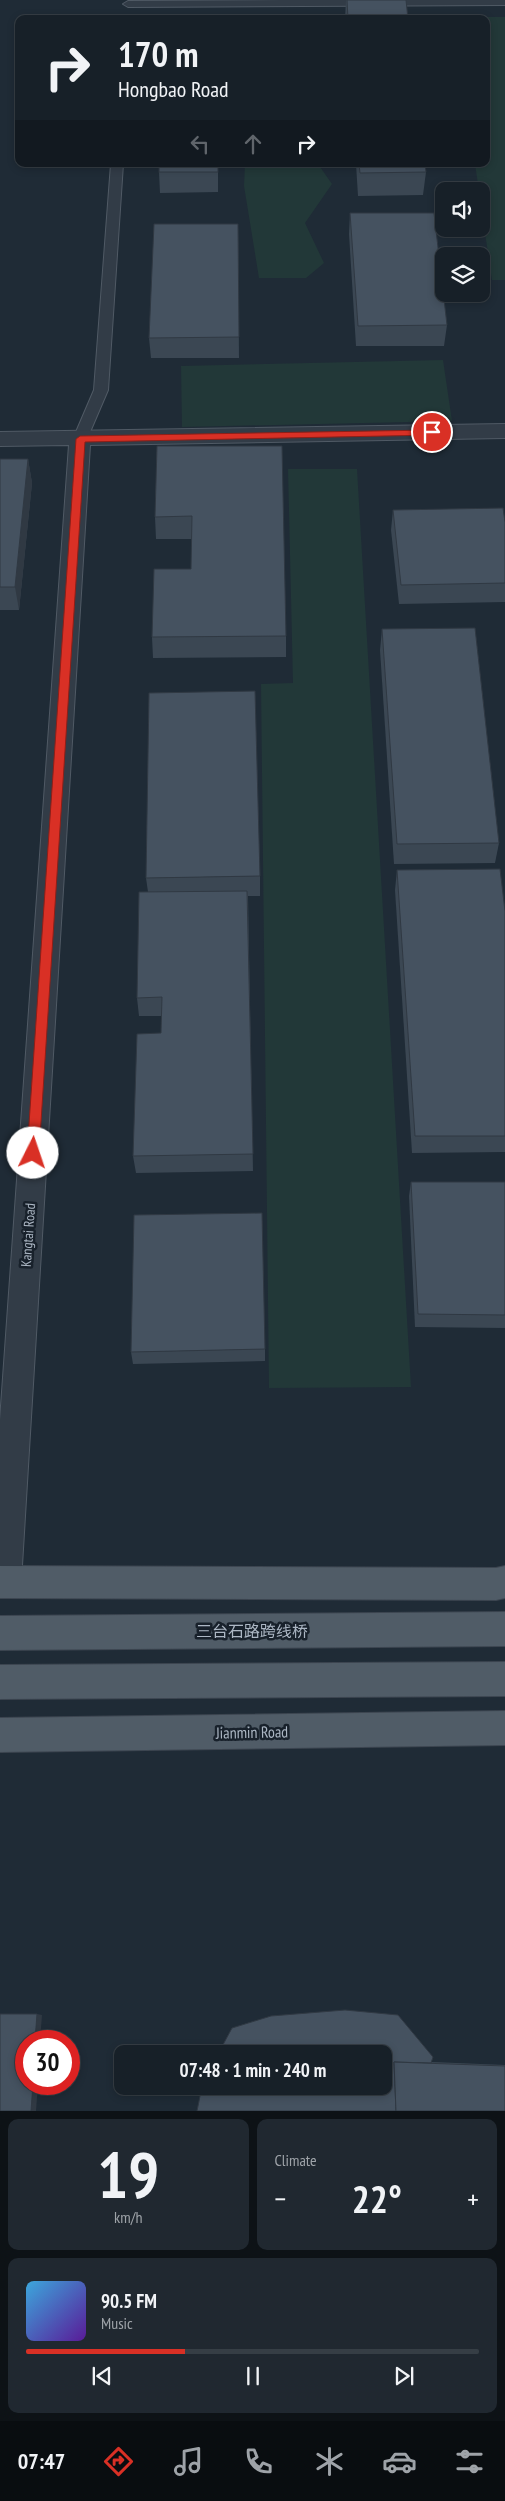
<!DOCTYPE html>
<html lang="en">
<head>
<meta charset="utf-8">
<style>
  :root { --surface:#172028; --page:#202830; --text:#f1f3f6; --muted:#9ea3a8; --line:#363e45; --accent:#d93025 }
  body { margin:0; font-family:"PT Sans Narrow","Noto Sans SC",sans-serif; background:var(--page); color:var(--text); height:100vh; display:flex; flex-direction:column; font-size:19px; white-space:nowrap }
  * { box-sizing:border-box; margin:0 }
  p { font-size:16px; color:var(--muted) }
  .icon { flex:none; width:28px; height:28px; fill:none; stroke:currentColor; stroke-width:2; stroke-linecap:round; stroke-linejoin:round }
  .map { position:relative; height:2111px; overflow:hidden }
  .sheet { display:flex; flex-direction:column; gap:8px; padding:8px; background:#0d1216; flex:1 }
  .sheet>* { flex:none }
  .hud { position:absolute; left:15px; top:15px; width:475px; height:152px; border-radius:10px; box-shadow:0 2px 8px #0003,0 0 0 1px var(--line); background:#172028; color:var(--text); overflow:hidden }
  .buttons { position:absolute; left:435px; top:182px; display:grid; gap:10px }
  .buttons a { display:grid; place-items:center; width:55px; height:55px; border-radius:10px; background:var(--surface); box-shadow:0 2px 8px #0003,0 0 0 1px var(--line); font-size:25px }
  .speed { position:absolute; left:15px; top:2030px; display:flex; gap:10px; font-size:25px; font-weight:700; text-align:center }
  .speed>* { display:grid; place-content:center; width:65px; height:65px; border-radius:50%; background:var(--surface); box-shadow:0 2px 8px #0003,0 0 0 1px var(--line); line-height:1 }
  .speed .limit { border:8px solid #d22; background:#fff; color:#111 }
  .pin { position:absolute; display:grid; place-items:center; width:42px; height:42px; color:#fff; margin:-21px; border:2px solid #fff; border-radius:50%; box-shadow:0 1px 5px #0007 }
  .me { position:absolute; width:55px; margin:-28px; rotate:4deg; stroke-linejoin:round; filter:drop-shadow(0 0 4px #0008) }
  .turn { display:flex; align-items:center; gap:18px; height:105px; padding:0 20px; font-size:22px }
  .turn .icon { width:65px; height:65px; stroke-width:2.5 }
  .turn b { display:block; font-size:35px; line-height:42px }
  .lanes { display:flex; align-items:center; height:48px; padding:0 20px; background:#0003; justify-content:center; gap:25px; direction:ltr }
  .lanes .off { opacity:.35 }
  .big { font-size:38px; font-weight:800; line-height:1.1 }
  .sheet .widget { flex:1; display:flex; flex-direction:column; justify-content:center; gap:8px; min-width:0; padding:0 18px; border-radius:10px; background:var(--page) }
  .sheet .dial { align-items:center; gap:0 }
  .dial b { font-size:65px; line-height:1 }
  .song { display:flex; align-items:center; gap:15px }
  .cover { width:60px; height:60px; border-radius:8px; background:linear-gradient(135deg,hsl(200 70% 55%),hsl(270 70% 35%)) }
  .played { height:5px; border-radius:2px; background:linear-gradient(90deg,var(--accent) 35%,var(--line) 35%) }
  .keys { display:flex; justify-content:space-around; direction:ltr }
  .heat { display:flex; justify-content:space-between; align-items:center; font-size:28px; direction:ltr }
  .sheet .tiles { flex:1; display:grid; gap:8px; grid-template-columns:1fr 1fr }
  .widget:last-child { grid-column:span 2 }
  .trip { position:absolute; left:114px; top:2045px; width:278px; height:50px; border-radius:10px; background:var(--surface); box-shadow:0 2px 8px #0003,0 0 0 1px var(--line); font-weight:800; line-height:50px; text-align:center }
  .dock { display:flex; height:80px; justify-content:space-around; align-items:center; background:#090d10; color:var(--muted) }
  .dock .icon { width:35px; height:35px }
  .dock .on { color:var(--accent) }
  .dock b { font-size:22px; color:var(--text) }
  .map>svg:first-child { display:block }
  .green { fill:#223838 }
  .lines { fill:none; stroke-linecap:round; stroke-linejoin:round }
  .service-casing { stroke:#505a65; stroke-width:2 }
  .minor-casing { stroke:#505a65; stroke-width:2 }
  .primary-casing { stroke:#3c4550; stroke-width:2 }
  .service { fill:#323c47; fill-rule:evenodd }
  .minor { fill:#323c47; fill-rule:evenodd }
  .primary { fill:#505c67; fill-rule:evenodd }
  .wall { fill:#3b4753 }
  .shaded-wall { fill:#303943 }
  .building { fill:#455260; stroke:#303943 }
  .route { fill:#d93025; stroke:#8d1f18 }
  .labels { text-anchor:middle; stroke-width:5; stroke-linejoin:round; paint-order:stroke }
  .street-label { font-size:14px; fill:#acb7c4; stroke:#18212b }
  .near-street-label { font-size:16px; fill:#acb7c4; stroke:#18212b }
</style>
</head>
<body>
<div class="map">
<svg width="505" height="2111" viewBox="0 0 505 2111">
  <rect width="100%" height="100%" fill="#1f2b36"/>
  <g class="green">
    <polygon points="454,17 505,17 505,280 492,280 481,206 481,191 479,191 475,164 486,164 486,19"/>
    <polygon points="245,164 318,164 332,184 305,223 324,263 306,278 259,278 244,186"/>
    <polygon points="443,360 452,421 182,427 181,366"/>
    <polygon points="288,469 357,469 411,1387 269,1388 261,684 293,683"/>
  </g>
  <g class="lines">
    <defs>
      <g id="service">
        <polygon points="282,0 505,0 505,5 128,7 123,4 128,1"/>
        <polygon points="111,164 123,164 108,390 87,439 80,443 73,439 94,390"/>
      </g>
      <polygon id="minor" points="505,424 505,438 90,445 21,1582 17,1594 5,1598 0,1596 0,1420 69,445 0,446 0,432"/>
      <g id="primary">
        <polygon points="0,1566 496,1568 505,1566 505,1598 496,1600 0,1598"/>
        <polygon points="505,1612 505,1646 0,1650 0,1616"/>
        <polygon points="505,1662 505,1696 0,1699 0,1665"/>
        <polygon points="505,1711 505,1745 0,1752 0,1718"/>
      </g>
    </defs>
    <use href="#service" class="service-casing"/>
    <use href="#minor" class="minor-casing"/>
    <use href="#primary" class="primary-casing"/>
    <use href="#service" class="service"/>
    <use href="#minor" class="minor"/>
    <use href="#primary" class="primary"/>
  </g>
  <g class="wall">
    <polygon points="346,0 408,19 345,19"/>
    <polygon points="218,164 218,192 160,193 159,172"/>
    <polygon points="356,164 425,164 426,172 423,195 358,196"/>
    <polygon points="350,213 447,325 444,346 356,346 349,234"/>
    <polygon points="238,224 239,358 151,358 149,338"/>
    <polygon points="157,446 286,636 286,657 153,658 152,637 191,569 192,539 156,539 155,517"/>
    <polygon points="0,459 28,459 32,483 19,610 0,610"/>
    <polygon points="393,510 505,522 505,602 399,604 391,530"/>
    <polygon points="382,629 499,843 495,863 394,864 380,650"/>
    <polygon points="397,870 505,911 505,1152 412,1153 395,890"/>
    <polygon points="260,876 260,896 248,896 253,1171 136,1173 133,1156 161,1033 161,1016 139,1016 137,998 148,892 146,878"/>
    <polygon points="411,1182 505,1182 505,1328 415,1327 409,1196"/>
    <polygon points="265,1349 265,1361 133,1364 131,1352"/>
    <polygon points="345,2010 432,2062 505,2065 505,2111"/>
  </g>
  <g class="shaded-wall">
    <polygon points="28,459 32,483 19,610 15,587"/>
    <polygon points="37,2014 42,2015 40,2041 35,2041"/>
    <polygon points="33,2084 38,2084 36,2111 31,2111"/>
  </g>
  <g class="building">
    <polygon points="347,0 406,0 408,19 348,19"/>
    <rect x="159" y="164" width="59" height="8"/>
    <polygon points="359,164 425,164 426,172 360,173"/>
    <polygon points="350,213 434,213 447,325 358,326"/>
    <polygon points="154,224 238,224 239,337 149,338"/>
    <polygon points="157,446 282,446 286,636 152,637 154,569 191,569 192,516 155,517"/>
    <polygon points="0,459 28,459 15,587 0,587"/>
    <polygon points="503,508 505,522 505,583 401,585 393,510"/>
    <polygon points="475,628 499,843 397,844 382,629"/>
    <polygon points="255,691 260,876 146,878 149,693"/>
    <polygon points="500,869 505,911 505,1136 415,1136 397,870"/>
    <polygon points="247,891 253,1154 133,1156 137,1034 161,1033 162,997 137,998 139,892"/>
    <polygon points="411,1182 505,1182 505,1315 418,1314"/>
    <polygon points="262,1213 265,1349 131,1352 134,1215"/>
    <polygon points="345,2010 398,2015 433,2057 431,2063 394,2062 396,2111 197,2111 202,2086 382,2086 382,2054 218,2054 232,2028 271,2016"/>
    <polygon points="0,2014 37,2014 35,2041 26,2041 26,2084 33,2084 31,2111 0,2111"/>
    <polygon points="394,2062 505,2066 505,2111 396,2111"/>
  </g>
  <polygon class="route" points="432,430 437,432 435,435 85,442 39,1153 33,1158 29,1157 27,1153 76,439 80,436"/>
  <g class="labels">
    <g class="street-label">
      <text transform="translate(28 1235) rotate(-86)" y="5">Kangtai Road</text>
    </g>
    <g class="near-street-label">
      <text x="252" y="1637">三台石路跨线桥</text>
      <text transform="translate(252 1732) rotate(-1)" y="6">Jianmin Road</text>
    </g>
  </g>
</svg>
<div class="buttons">
<a><svg class="icon" aria-label="sound" viewBox="0 0 24 24"><path d="M4 9h4l5-4v14l-5-4H4zM17 9q2 3 0 6"/></svg></a>
<a><svg class="icon" aria-label="layers" viewBox="0 0 24 24"><path d="M12 4l9 5-9 5-9-5zM3 14l9 5 9-5"/></svg></a>
</div>
<div class="speed"><div class="limit">30</div></div>
<div class="pin" style="left:432px;top:432px;background:#d93025"><svg class="icon" aria-label="arrive" viewBox="0 0 24 24"><path d="M6 21V4h12l-3 4 3 4H6"/></svg></div>
<svg class="me" style="left:33px;top:1153px" viewBox="-20 -20 40 40"><circle r="19" fill="#fff"/><path d="M0-13L10 11 0 6-10 11z" fill="#d93025"/></svg>
<div class="trip">07:48 · 1 min · 240 m</div>
<div class="hud">
<div class="turn"><svg class="icon" aria-label="right" viewBox="0 0 24 24"><path d="M7 20v-9h11M14 6l5 5-5 5"/></svg><div><b>170 m</b>Hongbao Road</div></div>
<div class="lanes"><svg class="icon off" aria-label="left" viewBox="0 0 24 24"><path d="M17 20v-9H6M10 6l-5 5 5 5"/></svg><svg class="icon off" aria-label="ahead" viewBox="0 0 24 24"><path d="M12 20V5M6 11l6-6 6 6"/></svg><svg class="icon" aria-label="right" viewBox="0 0 24 24"><path d="M7 20v-9h11M14 6l5 5-5 5"/></svg></div>
</div>
</div>
<section class="sheet">
<div class="tiles">
<div class="widget dial"><b>19</b><p>km/h</p></div>
<div class="widget"><p>Climate</p>
<div class="heat"><a>−</a><b class="big">22°</b><a>+</a></div>
</div>
<div class="widget">
<div class="song"><i class="cover"></i><div><b>90.5 FM</b><p>Music</p></div></div>
<div class="played"></div>
<div class="keys"><svg class="icon" aria-label="previous" viewBox="0 0 24 24"><path d="M18 5L8 12l10 7zM5 5v14"/></svg><svg class="icon" aria-label="pause" viewBox="0 0 24 24"><path d="M8 5v14M16 5v14"/></svg><svg class="icon" aria-label="next" viewBox="0 0 24 24"><path d="M6 5l10 7-10 7zM19 5v14"/></svg></div>
</div>
</div>
</section>
<nav class="dock">
<b>07:47</b>
<svg class="icon on" aria-label="directions" viewBox="0 0 24 24"><path d="M12 3l9 9-9 9-9-9zM9 14v-3h6M13 9l2 2-2 2"/></svg>
<svg class="icon" aria-label="music" viewBox="0 0 24 24"><path d="M9 18V5l10-2v13"/><circle cx="6" cy="18" r="3"/><circle cx="16" cy="16" r="3"/></svg>
<svg class="icon" aria-label="phone" viewBox="0 0 24 24"><path d="M5 4h4l2 5-3 2q2 4 5 5l2-3 5 2v4C11 20 4 13 5 4z"/></svg>
<svg class="icon" aria-label="climate" viewBox="0 0 24 24"><path d="M12 3v18M4 7l16 10M4 17L20 7"/></svg>
<svg class="icon" aria-label="car" viewBox="0 0 24 24"><path d="M5 17H2v-5l4-1 3-4h7l3 4 3 1v5h-3M9 17h6M6 11h13"/><circle cx="7" cy="17" r="2"/><circle cx="17" cy="17" r="2"/></svg>
<svg class="icon" aria-label="filters" viewBox="0 0 24 24"><path d="M4 7h16M4 17h16"/><circle cx="9" cy="7" r="2"/><circle cx="15" cy="17" r="2"/></svg>
</nav>
</body>
</html>
